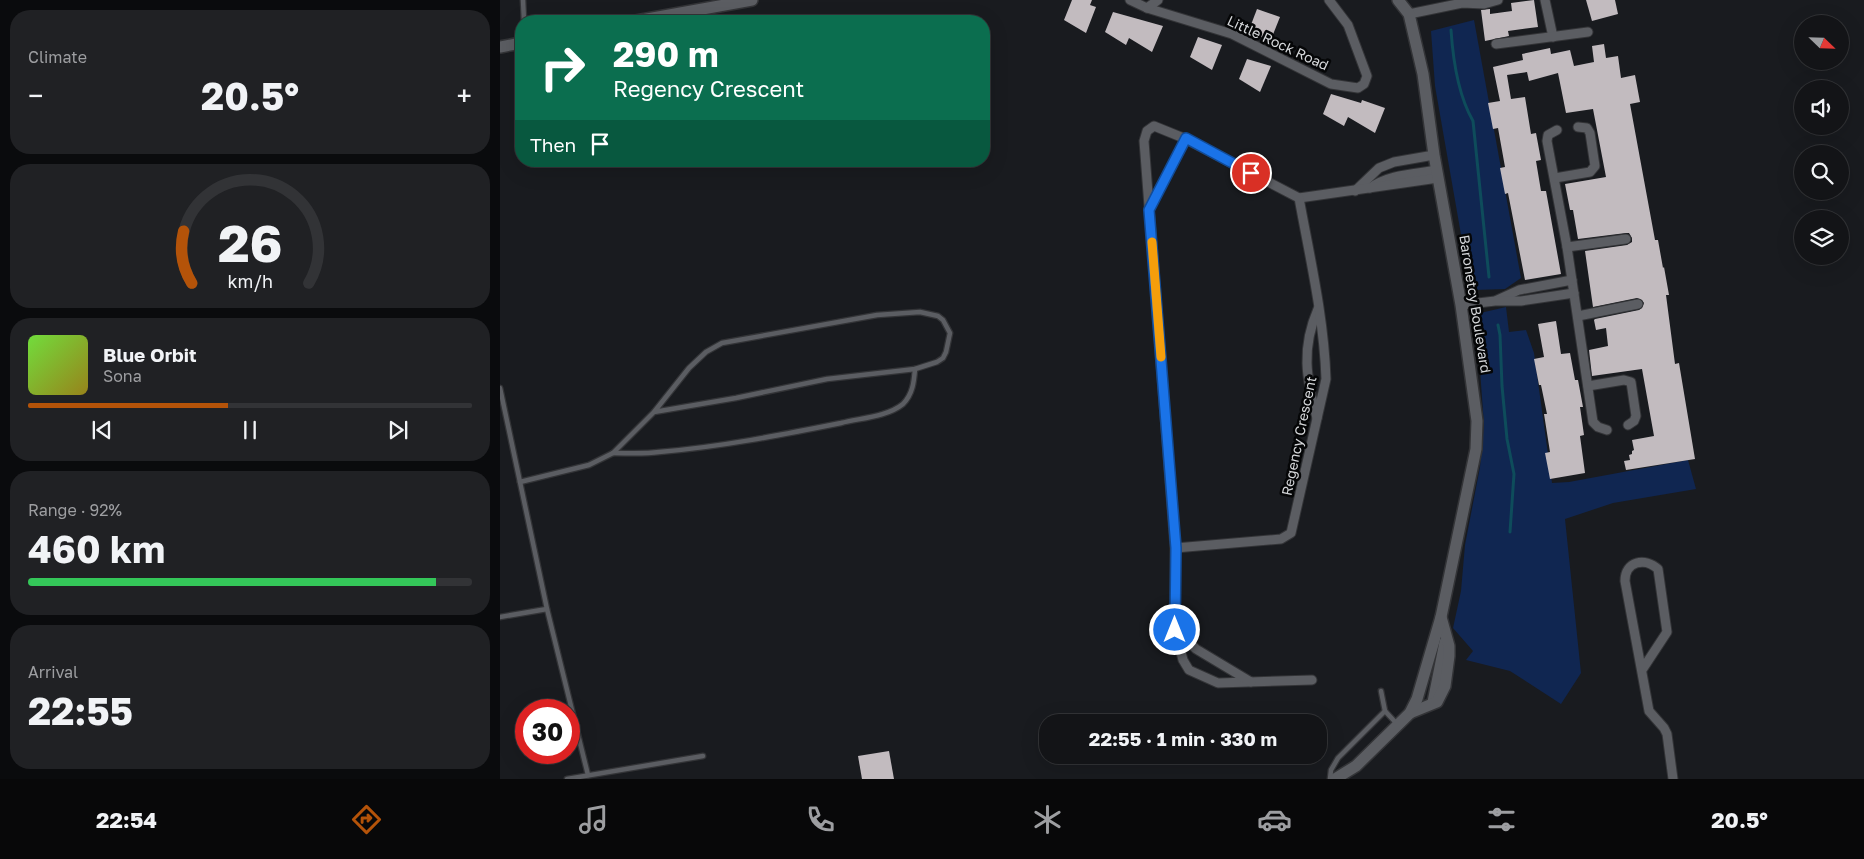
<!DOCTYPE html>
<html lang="en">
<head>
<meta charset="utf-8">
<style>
  :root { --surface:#131417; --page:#202124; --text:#f1f3f6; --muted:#9d9ea1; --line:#323336; --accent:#b45309 }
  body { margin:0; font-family:"Golos Text",sans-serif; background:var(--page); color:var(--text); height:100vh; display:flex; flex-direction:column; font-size:19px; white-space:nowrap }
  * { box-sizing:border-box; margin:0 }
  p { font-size:16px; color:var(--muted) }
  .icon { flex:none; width:28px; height:28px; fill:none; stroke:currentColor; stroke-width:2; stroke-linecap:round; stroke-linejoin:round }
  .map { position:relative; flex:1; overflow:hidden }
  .sheet { display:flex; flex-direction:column; gap:10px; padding:10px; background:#0a0b0d; width:500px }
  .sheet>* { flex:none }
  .banner { position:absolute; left:15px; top:15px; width:475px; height:152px; border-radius:20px; box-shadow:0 5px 20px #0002,0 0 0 1px var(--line); background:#0b6e4f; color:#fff; overflow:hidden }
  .needle { width:32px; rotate:113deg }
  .buttons { position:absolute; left:1294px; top:15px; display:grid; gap:10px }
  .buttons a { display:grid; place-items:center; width:55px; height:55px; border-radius:50%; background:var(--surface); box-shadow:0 5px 20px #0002,0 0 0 1px var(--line); font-size:25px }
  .speed { position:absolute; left:15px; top:699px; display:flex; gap:10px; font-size:25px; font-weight:700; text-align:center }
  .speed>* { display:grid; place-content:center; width:65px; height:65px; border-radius:50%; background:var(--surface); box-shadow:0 5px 20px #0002,0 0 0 1px var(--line); line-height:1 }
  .speed .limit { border:8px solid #d22; background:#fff; color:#111 }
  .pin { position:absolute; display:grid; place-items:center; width:42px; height:42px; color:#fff; margin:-21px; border:2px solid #fff; border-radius:50%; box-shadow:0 1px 5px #0007 }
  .me { position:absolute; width:55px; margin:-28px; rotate:0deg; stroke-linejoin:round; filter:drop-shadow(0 0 4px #0008) }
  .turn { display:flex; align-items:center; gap:18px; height:105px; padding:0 15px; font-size:22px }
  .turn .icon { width:65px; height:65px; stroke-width:2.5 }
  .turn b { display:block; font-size:35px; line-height:42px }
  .then { display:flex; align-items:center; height:48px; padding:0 15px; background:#0003; gap:10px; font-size:19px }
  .big { font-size:38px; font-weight:700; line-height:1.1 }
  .sheet .tile { flex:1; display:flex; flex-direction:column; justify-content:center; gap:8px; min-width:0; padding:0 18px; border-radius:20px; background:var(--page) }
  .sheet .dial { align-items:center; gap:0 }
  .dial svg { height:130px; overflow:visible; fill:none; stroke:var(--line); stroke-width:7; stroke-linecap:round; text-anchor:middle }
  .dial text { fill:var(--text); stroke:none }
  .song { display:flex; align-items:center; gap:15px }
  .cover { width:60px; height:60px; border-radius:8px; background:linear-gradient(135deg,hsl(100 70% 55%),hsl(50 70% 35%)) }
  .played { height:5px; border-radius:2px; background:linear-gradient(90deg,var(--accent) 45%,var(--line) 45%) }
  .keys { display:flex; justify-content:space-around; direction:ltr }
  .heat { display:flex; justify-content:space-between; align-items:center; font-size:28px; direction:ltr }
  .charge { height:8px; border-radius:4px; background:linear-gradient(90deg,#34c759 92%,var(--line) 0) }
  .trip { position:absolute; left:539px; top:714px; width:288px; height:50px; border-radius:20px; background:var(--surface); box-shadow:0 5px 20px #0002,0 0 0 1px var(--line); font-weight:700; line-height:50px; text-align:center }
  .menu { display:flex; height:80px; justify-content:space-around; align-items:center; background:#080809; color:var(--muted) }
  .menu .icon { width:35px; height:35px }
  .menu .active { color:var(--accent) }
  .menu b { font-size:22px; color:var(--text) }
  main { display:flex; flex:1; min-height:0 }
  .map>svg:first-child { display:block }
  .green { fill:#102651 }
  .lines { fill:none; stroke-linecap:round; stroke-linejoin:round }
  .stream { stroke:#0e4c5b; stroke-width:3 }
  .building { fill:#c2bbbf }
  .service-casing { stroke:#333437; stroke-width:7 }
  .minor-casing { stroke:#333437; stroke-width:11 }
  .tertiary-casing { stroke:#333437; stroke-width:14 }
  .service { stroke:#5b5d62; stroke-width:4.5 }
  .minor { stroke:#5b5d62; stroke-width:9 }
  .tertiary { stroke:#5b5d62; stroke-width:11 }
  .route-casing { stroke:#114b97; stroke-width:12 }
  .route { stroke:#1a73e8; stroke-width:9 }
  .slow { stroke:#f59e0b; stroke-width:9 }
  .labels { text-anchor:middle; stroke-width:5; stroke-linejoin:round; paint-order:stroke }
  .street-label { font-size:14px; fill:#d5d7da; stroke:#050607 }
</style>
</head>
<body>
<main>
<section class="sheet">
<div class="tile"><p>Climate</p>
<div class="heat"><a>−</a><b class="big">20.5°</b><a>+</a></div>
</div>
<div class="tile dial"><svg viewBox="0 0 100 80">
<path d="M14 69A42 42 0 1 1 86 69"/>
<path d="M14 69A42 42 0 0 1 9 37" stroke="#b45309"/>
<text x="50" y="56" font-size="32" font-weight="700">26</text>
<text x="50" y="72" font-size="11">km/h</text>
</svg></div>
<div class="tile">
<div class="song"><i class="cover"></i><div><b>Blue Orbit</b><p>Sona</p></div></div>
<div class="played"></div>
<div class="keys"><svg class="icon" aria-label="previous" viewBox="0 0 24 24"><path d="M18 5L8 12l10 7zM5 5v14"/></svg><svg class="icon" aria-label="pause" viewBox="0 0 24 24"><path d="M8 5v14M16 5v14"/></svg><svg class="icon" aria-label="next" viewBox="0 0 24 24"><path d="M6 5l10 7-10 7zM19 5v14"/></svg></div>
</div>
<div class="tile"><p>Range · 92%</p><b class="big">460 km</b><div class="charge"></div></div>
<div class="tile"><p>Arrival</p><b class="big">22:55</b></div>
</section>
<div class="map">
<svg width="1364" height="779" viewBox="0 0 1364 779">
  <rect width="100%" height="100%" fill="#191b1f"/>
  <g class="green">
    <polygon points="974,20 1021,278 1005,289 974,290 966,263 935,86 931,31"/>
    <polygon points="1006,307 1009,332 1026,330 1034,353 1052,483 1069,482 1188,460 1196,489 1113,503 1065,519 1081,673 1061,704 1010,671 966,660 973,651 953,628 961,591 965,545 980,467 984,425 976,314"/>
  </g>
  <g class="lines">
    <g class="stream">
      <path d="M951 30C953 60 958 95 973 121L989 277"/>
      <polyline points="998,325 1000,335 1002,386 1007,439 1014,474 1010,532"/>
    </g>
  </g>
  <g class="building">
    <polygon points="572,0 592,0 590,5 596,7 586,33 564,20"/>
    <polygon points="1034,0 1038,27 1008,31 1009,36 985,41 981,10 990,9 990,14 1012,11 1011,3"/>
    <polygon points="1086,0 1115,0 1118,14 1092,21"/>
    <polygon points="757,9 780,17 770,42 749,30"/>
    <polygon points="613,12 663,26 652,52 629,38 626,45 605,32"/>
    <polygon points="698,37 722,45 712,70 690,57"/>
    <polygon points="1104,44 1106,58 1118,56 1121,78 1135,75 1140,102 1130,104 1155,240 1158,240 1163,268 1164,267 1169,295 1166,295 1175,364 1179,363 1195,459 1126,470 1124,461 1130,460 1129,455 1132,454 1132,451 1134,450 1132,440 1154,436 1142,369 1092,376 1089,350 1108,346 1106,328 1096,330 1094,320 1095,319 1139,310 1142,308 1144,303 1142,300 1137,298 1093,307 1085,251 1127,245 1132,242 1132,238 1129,233 1126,233 1078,239 1073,210 1070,210 1065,184 1106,177 1093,109 1066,113 1058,73 1029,81 1027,72 1007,75 1011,99 1025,97 1031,134 1036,133 1041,160 1036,161 1041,191 1046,191 1061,274 1025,280 1008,193 1005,194 1000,168 1005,167 998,128 993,129 988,103 1000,101 993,67 1023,60 1022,54 1050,48 1051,54 1070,50 1074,66 1094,62 1092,46"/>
    <polygon points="747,59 771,66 760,92 739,79"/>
    <polygon points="831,94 861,103 862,100 885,108 875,133 848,117 844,126 823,114"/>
    <polygon points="1056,321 1061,354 1070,353 1075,380 1078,380 1083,407 1080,407 1084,435 1080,436 1085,473 1050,479 1045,453 1050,452 1044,414 1047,414 1041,385 1039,385 1034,359 1044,357 1038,324"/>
    <polygon points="389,751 394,779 362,779 358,756"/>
  </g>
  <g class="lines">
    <defs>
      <g id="service">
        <polyline points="23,0 24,21"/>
        <polyline points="0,388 47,609 88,775"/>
        <path d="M113 453C129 453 144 454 159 452 220 447 281 435 341 423 360 418 387 417 403 404 413 394 414 381 415 369"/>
        <polyline points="20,482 89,465 113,453 154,412 189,368 206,352 222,343 377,315 420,312 438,316 443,320 450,333 446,352 443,358 437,362 415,369 327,379 236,398 154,412"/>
        <polyline points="0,617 47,609"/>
        <polyline points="881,691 885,711 897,724"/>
        <polyline points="67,779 203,756"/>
        <polyline points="830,779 831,770 838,758 885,711"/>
      </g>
      <g id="minor">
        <polyline points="630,0 647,8 732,34 831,84 858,88 864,84 867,76 848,25 829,0"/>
        <polyline points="1045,0 1053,37"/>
        <polyline points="647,8 658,0"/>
        <polyline points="909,14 962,3 984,4 998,0"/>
        <polyline points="996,44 1088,32"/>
        <polyline points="1057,130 1048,135 1047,141 1067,247 1093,422 1098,427 1107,430"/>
        <polyline points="1055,178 1090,172 1095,166 1090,133 1087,128 1078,127"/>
        <path d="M870 188C889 174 915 174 937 170"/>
        <polyline points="855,191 879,168 894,162 934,155"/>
        <polyline points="799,198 938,178"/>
        <polyline points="649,209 686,139"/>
        <polyline points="1067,247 1126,239"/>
        <polyline points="997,300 1019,290 1072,280"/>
        <polyline points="961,305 995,301 1021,301 1074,293"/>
        <polyline points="1078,316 1138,304"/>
        <polyline points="1088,386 1124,380 1131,382 1136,416 1134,421 1128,425"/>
        <path d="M817 418C806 378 801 348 818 309"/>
        <path d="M675 548 781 539 791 533 826 379C824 318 810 258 799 198L686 139 654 126 647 131 644 141 675 548V630L683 660 689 670 718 683 812 680"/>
        <polyline points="676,630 696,649 751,682"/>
        <path d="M1142 670 1167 632 1158 569C1145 557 1125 561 1125 581L1149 711 1164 728 1167 734 1173 779"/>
      </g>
      <g id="tertiary">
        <polyline points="136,21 252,0"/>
        <polyline points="0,47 21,43"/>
        <polyline points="933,702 945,642"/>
        <polyline points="910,713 937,702 945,686 949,656 949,646 941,617"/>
        <polyline points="835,779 856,766 910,713 917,699 941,617 976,449 977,421 961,305 934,155 923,74 909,14 898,0"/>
      </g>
    </defs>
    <use href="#service" class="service-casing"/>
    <use href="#minor" class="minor-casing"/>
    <use href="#tertiary" class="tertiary-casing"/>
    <use href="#service" class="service"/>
    <use href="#minor" class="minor"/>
    <use href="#tertiary" class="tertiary"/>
  </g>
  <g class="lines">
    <defs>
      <polyline id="route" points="675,630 676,548 649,210 686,138 751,173"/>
    </defs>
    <use href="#route" class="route-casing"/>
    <use href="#route" class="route"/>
    <polyline class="slow" points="652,242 661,357"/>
  </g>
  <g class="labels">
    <g class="street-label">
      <text transform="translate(778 43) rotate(25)" y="5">Little Rock Road</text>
      <text transform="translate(975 304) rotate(81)" y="5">Baronetcy Boulevard</text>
      <text transform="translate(799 436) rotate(-78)" y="5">Regency Crescent</text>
    </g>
  </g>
</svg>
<div class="buttons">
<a><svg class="needle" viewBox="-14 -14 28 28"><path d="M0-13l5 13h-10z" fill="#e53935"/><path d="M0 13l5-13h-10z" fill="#9d9ea1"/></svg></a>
<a><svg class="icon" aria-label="sound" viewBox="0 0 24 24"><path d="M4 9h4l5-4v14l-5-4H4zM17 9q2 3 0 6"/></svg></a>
<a><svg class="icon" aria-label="search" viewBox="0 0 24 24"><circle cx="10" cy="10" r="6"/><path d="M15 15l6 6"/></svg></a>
<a><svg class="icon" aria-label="layers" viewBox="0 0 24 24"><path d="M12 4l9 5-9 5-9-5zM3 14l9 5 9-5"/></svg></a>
</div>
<div class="speed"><div class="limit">30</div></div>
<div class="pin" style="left:751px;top:173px;background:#d93025"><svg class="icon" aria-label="arrive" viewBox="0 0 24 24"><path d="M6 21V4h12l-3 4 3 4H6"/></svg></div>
<svg class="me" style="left:675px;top:630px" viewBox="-20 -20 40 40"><circle r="17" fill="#1a73e8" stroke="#fff" stroke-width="3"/><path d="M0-11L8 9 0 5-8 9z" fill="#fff"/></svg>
<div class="trip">22:55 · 1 min · 330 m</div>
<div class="banner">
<div class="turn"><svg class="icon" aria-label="right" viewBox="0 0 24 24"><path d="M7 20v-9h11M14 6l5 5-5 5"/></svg><div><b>290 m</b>Regency Crescent</div></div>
<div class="then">Then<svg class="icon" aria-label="arrive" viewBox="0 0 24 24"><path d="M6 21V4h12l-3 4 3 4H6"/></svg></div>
</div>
</div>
</main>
<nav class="menu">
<b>22:54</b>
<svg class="icon active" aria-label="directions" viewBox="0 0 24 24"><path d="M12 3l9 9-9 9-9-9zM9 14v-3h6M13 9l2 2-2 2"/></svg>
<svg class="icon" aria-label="music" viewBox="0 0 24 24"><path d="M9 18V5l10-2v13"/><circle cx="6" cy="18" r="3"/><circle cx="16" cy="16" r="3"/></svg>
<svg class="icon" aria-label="phone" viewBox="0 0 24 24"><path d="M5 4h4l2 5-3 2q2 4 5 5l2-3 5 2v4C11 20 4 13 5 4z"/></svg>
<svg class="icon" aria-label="climate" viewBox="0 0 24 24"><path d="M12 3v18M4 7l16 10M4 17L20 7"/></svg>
<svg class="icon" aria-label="car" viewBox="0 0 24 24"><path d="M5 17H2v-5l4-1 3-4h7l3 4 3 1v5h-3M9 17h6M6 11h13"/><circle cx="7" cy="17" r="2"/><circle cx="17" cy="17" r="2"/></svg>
<svg class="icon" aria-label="filters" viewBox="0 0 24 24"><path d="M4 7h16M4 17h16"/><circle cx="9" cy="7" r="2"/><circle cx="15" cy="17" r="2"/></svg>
<b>20.5°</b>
</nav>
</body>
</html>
